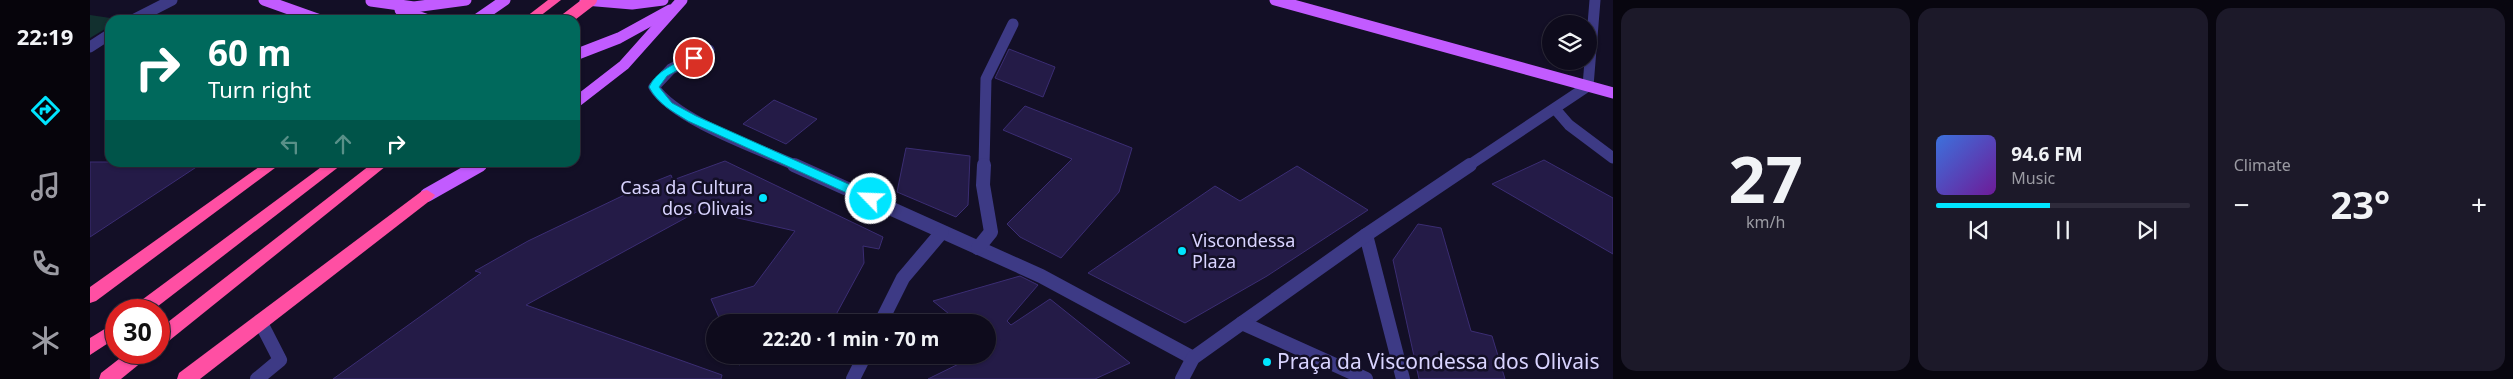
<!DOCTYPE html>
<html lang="en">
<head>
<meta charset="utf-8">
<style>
  :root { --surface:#0e0b1c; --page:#1c1929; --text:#f1f3f6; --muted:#9b9ba3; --line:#2e2b3b; --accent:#00e5ff }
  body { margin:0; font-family:"Noto Sans",sans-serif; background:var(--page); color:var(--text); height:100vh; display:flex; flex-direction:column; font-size:19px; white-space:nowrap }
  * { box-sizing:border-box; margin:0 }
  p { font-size:16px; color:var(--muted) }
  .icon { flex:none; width:28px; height:28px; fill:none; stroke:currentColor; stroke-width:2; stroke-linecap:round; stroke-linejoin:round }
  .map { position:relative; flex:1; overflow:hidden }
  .side { display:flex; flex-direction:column; gap:8px; padding:8px; background:#08060f; width:900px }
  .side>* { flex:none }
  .guide { position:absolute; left:15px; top:15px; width:475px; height:152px; border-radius:15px; box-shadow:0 1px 4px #0004,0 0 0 1px var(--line); background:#00695c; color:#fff; overflow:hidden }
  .controls { position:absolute; left:1452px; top:15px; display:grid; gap:10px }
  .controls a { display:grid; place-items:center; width:55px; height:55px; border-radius:50%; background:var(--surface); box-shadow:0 1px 4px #0004,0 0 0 1px var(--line); font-size:25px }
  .speed { position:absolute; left:15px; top:299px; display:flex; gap:10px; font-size:25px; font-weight:700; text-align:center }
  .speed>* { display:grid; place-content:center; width:65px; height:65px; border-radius:50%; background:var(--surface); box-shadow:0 1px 4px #0004,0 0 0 1px var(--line); line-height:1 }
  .speed .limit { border:8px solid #d22; background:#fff; color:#111 }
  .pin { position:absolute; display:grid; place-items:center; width:42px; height:42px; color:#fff; margin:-21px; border:2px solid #fff; border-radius:50%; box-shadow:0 1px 5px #0007 }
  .me { position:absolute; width:55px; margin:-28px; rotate:294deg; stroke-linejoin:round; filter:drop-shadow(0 0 4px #0008) }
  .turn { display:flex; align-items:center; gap:18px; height:105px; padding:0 20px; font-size:22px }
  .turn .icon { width:65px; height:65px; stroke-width:2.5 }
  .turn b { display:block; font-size:35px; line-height:42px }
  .lanes { display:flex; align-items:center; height:48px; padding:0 20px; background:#0003; justify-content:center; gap:25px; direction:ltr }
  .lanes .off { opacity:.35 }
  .big { font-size:38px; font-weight:700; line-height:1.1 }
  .side .card { flex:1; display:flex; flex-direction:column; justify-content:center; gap:8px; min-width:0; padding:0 18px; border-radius:15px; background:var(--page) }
  .side .dial { align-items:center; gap:0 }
  .dial b { font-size:65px; line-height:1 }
  .song { display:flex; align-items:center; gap:15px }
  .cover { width:60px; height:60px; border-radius:8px; background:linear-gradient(135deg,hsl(220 70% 55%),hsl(280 70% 35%)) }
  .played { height:5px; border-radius:2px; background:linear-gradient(90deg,var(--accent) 45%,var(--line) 45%) }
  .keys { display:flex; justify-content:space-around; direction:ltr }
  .heat { display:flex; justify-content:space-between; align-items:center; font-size:28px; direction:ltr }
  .side .tiles { flex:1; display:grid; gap:8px; grid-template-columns:repeat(3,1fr) }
  .trip { position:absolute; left:616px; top:314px; width:290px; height:50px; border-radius:25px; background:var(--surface); box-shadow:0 1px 4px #0004,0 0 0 1px var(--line); font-weight:700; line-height:50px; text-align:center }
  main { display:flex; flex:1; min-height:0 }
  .dock { display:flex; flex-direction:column; width:90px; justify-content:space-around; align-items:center; background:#06040b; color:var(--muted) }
  .dock .icon { width:35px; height:35px }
  .dock .current { color:var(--accent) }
  .dock b { font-size:22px; color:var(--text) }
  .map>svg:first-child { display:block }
  .green { fill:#12302f }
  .building { fill:#241b47; stroke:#3b2d73 }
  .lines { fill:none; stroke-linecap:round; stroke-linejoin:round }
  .minor-far1 { stroke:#3d3a85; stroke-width:11 }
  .minor { stroke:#3d3a85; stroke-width:14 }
  .major-far1 { stroke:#c25bff; stroke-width:11 }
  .major { stroke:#c25bff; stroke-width:14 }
  .highway { fill:#ff4fa3; fill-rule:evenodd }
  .highway-bridge { stroke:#ff4fa3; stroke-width:12 }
  .route { fill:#00e5ff; stroke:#0095a6 }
  .poi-dot { fill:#00e5ff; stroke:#130f26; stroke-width:2 }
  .labels { text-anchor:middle; stroke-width:5; stroke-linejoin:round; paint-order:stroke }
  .poi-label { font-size:18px; fill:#d9d4ff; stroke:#130f26; text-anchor:end }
  .near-poi-label { font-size:21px; fill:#d9d4ff; stroke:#130f26; text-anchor:start }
</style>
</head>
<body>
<main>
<nav class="dock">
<b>22:19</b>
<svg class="icon current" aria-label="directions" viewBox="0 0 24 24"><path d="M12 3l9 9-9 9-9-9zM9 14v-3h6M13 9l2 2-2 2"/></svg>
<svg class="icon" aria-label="music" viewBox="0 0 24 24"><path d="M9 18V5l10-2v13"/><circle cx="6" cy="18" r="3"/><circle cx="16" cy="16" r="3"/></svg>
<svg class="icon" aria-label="phone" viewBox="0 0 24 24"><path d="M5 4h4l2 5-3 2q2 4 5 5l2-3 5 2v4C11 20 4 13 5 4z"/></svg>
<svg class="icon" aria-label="climate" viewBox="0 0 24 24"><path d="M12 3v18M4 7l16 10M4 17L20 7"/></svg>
</nav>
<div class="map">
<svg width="1523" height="379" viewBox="0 0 1523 379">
  <rect width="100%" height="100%" fill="#130f26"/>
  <polygon class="green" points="0,15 27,19 28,20 20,20 20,26 0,38"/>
  <g class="building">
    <polygon points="919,49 965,67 953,97 905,78"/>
    <polygon points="684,100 727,119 696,144 653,124"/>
    <polygon points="935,106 1042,148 1029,192 971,258 930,237 917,224 982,159 913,130"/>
    <polygon points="816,148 880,156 878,205 866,217 807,192"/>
    <polygon points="1454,160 1523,198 1523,254 1402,184"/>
    <polygon points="635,161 793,237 789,249 773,246 774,263 742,322 631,322 621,299 664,286 705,231 648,218 621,204 436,305 632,375 631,379 243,379 391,273 385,271 438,241 551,187 581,175 583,180"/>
    <polygon points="0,162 114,162 0,237"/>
    <polygon points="1207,166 1278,210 1177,276 1095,323 998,273 1125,186 1150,201"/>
    <polygon points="1328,224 1351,228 1381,331 1402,336 1415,379 1329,379 1303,260"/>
    <polygon points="930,276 948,285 917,321 921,325 960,299 1040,363 1005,379 838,379 887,355 898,355 898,350 900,349 898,347 898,322 869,322 843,301"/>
    <polygon points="645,355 678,355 649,365"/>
  </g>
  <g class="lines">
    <g class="minor-far1">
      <polyline points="43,20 82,0"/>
      <polyline points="0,47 20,34"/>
      <path d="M619 50 581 69 564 87C585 120 669 149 707 166"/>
      <polyline points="1466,110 1479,125 1523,158"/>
      <polyline points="894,166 896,79 923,24"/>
      <polyline points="1378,166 1498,86 1505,0"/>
    </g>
    <g class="minor">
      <polyline points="704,165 951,276 1103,358"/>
      <polyline points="1276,235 1313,379"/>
      <polyline points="888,248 901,232 893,185 894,165"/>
      <polyline points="791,322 813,278 852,232"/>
      <polyline points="1152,323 1276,235 1380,165"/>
      <polyline points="167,379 190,360 170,321"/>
      <polyline points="763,379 775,355"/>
      <polyline points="1092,379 1103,358 1152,323 1276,379"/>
    </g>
    <g class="major-far1">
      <polyline points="174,0 230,20"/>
      <polyline points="495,0 542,4 573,0"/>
      <polyline points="1185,0 1523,93"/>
      <polyline points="281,1 324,7 376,0"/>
      <polyline points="310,10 338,20"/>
      <polyline points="386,20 415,0"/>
      <polyline points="485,55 529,38 580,10"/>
      <polyline points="485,103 534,65 592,0"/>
      <polyline points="388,166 395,162"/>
    </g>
    <polyline class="major" points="337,195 390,165"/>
    <g class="highway">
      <polygon points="458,0 471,0 445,20 432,20"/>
      <polygon points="176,162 193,162 6,301 0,303 0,287"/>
      <polygon points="238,162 255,162 63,310 42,310 45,305"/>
      <polygon points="284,162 301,162 75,344 69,346 69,329"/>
      <polygon points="337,190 345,195 342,199 110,379 87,379 89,373 332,191"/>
      <polygon points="26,322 26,338 0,355 0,338"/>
      <polygon points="38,352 61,352 58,357 31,379 9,379 11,373"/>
    </g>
    <polyline class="highway-bridge" points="475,20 501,0"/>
  </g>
  <path class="route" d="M601 56 609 58 577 76 569 87 582 103 606 116 785 196V202H777L598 121C582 111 568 104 559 87 567 70 585 64 601 56Z"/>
  <g class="poi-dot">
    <circle cx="673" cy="198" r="5"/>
    <circle cx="1092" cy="251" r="5"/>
    <circle cx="1177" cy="362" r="5"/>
  </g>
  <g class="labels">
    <g class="poi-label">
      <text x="663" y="194">Casa da Cultura<tspan x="663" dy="21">dos Olivais</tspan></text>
      <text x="1102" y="247" text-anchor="start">Viscondessa<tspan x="1102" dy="21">Plaza</tspan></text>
    </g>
    <g class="near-poi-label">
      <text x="1187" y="369">Praça da Viscondessa dos Olivais</text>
    </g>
  </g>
</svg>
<div class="controls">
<a><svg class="icon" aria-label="layers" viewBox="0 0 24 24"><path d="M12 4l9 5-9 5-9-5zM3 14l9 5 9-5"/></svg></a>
</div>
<div class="speed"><div class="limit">30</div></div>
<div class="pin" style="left:604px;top:58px;background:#d93025"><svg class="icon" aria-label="arrive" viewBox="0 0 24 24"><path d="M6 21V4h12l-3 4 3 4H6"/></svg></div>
<svg class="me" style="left:781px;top:199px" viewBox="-20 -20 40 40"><circle r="17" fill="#00e5ff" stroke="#fff" stroke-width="3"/><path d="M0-11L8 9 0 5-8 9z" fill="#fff"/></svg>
<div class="trip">22:20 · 1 min · 70 m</div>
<div class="guide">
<div class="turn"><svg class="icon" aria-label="right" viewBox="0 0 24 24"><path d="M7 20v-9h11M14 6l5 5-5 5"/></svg><div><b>60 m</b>Turn right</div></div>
<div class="lanes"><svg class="icon off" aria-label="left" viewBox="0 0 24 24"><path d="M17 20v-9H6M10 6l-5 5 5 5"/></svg><svg class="icon off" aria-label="ahead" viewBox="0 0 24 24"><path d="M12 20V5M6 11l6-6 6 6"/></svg><svg class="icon" aria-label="right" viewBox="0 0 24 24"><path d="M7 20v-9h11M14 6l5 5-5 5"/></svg></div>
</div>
</div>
<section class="side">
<div class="tiles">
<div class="card dial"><b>27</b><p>km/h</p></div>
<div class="card">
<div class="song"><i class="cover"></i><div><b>94.6 FM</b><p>Music</p></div></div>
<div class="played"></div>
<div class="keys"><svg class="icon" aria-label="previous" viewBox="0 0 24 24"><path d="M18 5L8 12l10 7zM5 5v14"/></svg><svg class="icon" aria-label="pause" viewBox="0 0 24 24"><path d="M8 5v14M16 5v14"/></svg><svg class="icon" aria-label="next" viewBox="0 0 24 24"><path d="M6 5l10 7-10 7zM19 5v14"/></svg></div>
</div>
<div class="card"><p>Climate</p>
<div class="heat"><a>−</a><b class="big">23°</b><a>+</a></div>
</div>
</div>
</section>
</main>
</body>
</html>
